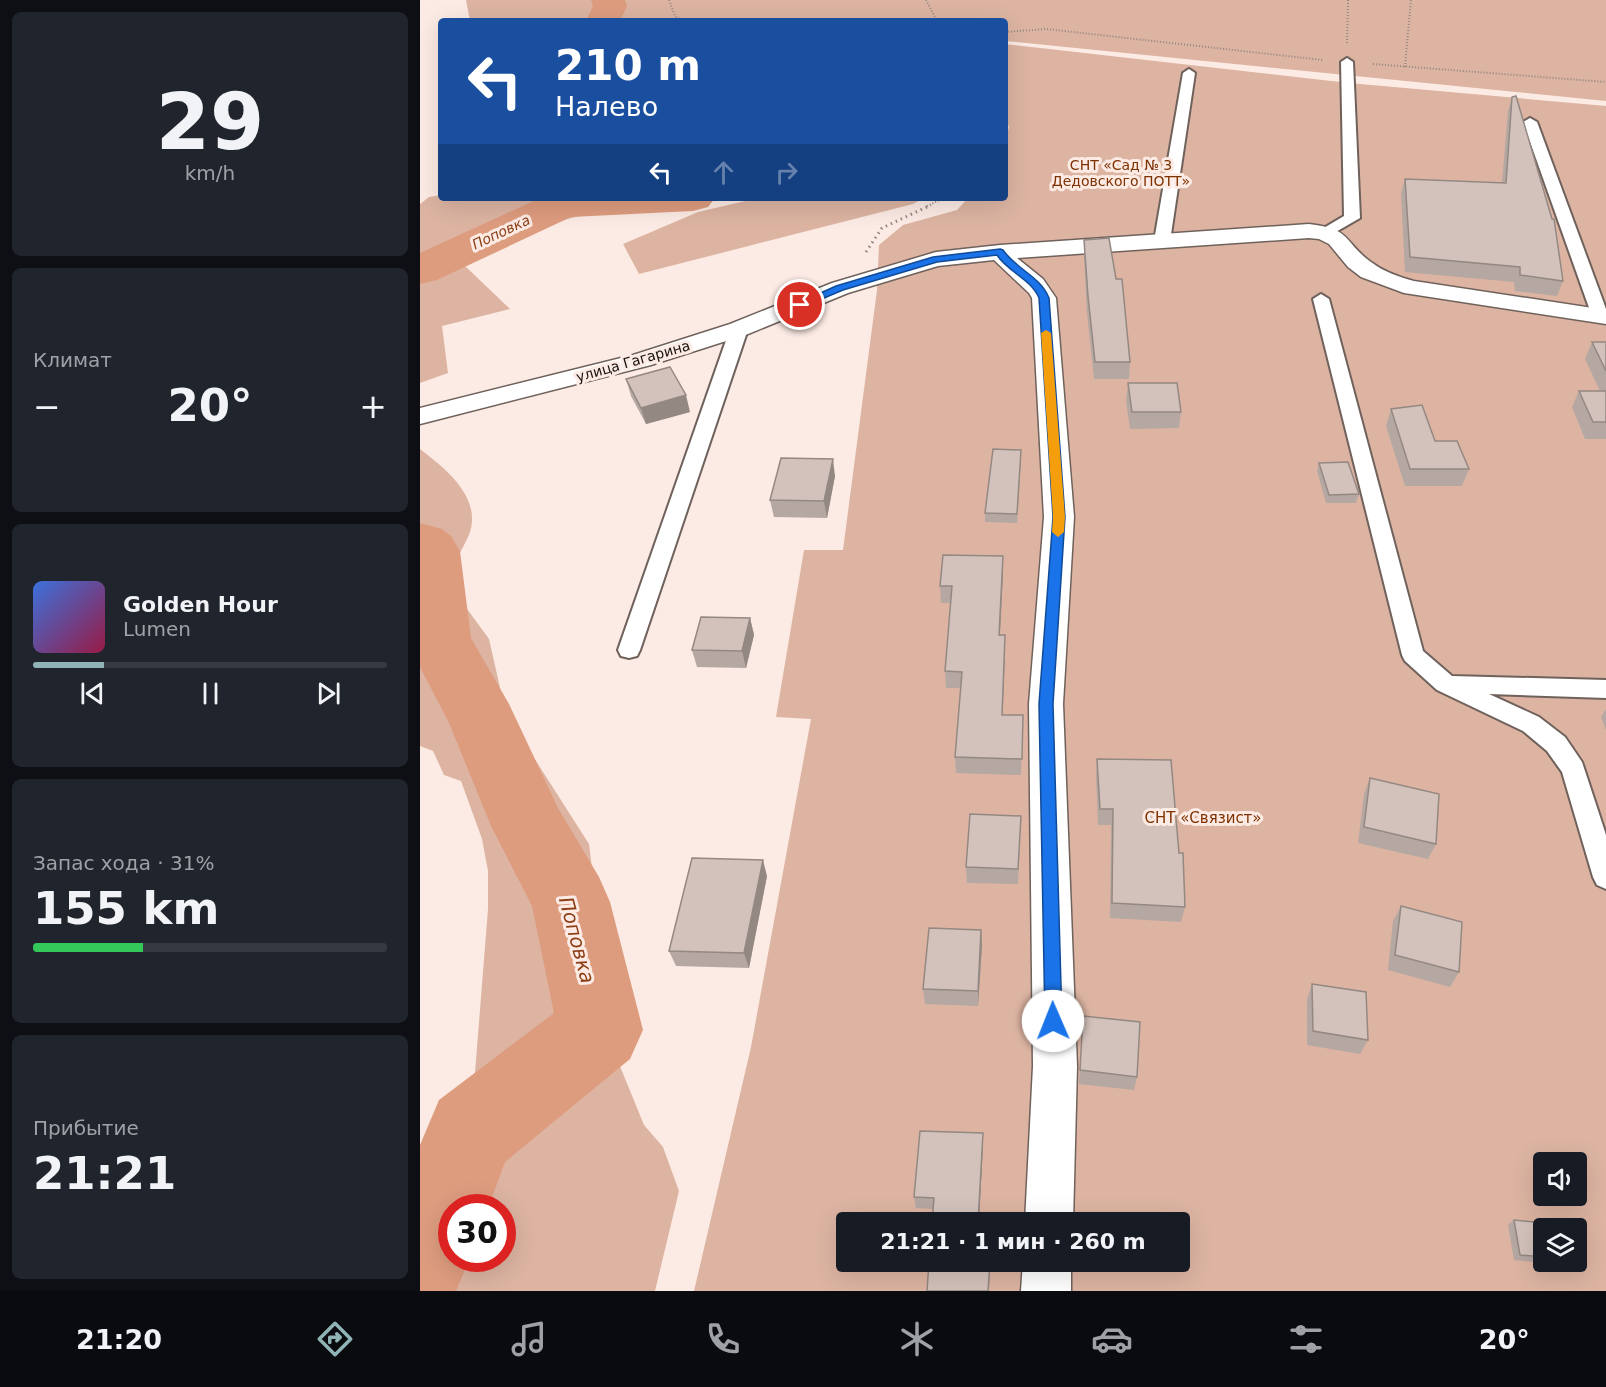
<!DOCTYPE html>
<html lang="ru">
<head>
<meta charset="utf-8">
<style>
  :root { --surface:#171b24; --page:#20242c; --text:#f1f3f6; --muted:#9ea1a6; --line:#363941; --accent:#90b4b5 }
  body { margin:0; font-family:"DejaVu Sans",sans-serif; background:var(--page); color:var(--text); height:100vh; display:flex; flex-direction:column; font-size:22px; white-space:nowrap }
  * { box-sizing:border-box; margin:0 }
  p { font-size:20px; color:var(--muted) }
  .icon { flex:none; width:33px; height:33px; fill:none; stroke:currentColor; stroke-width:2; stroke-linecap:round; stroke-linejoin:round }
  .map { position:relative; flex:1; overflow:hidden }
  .drawer { display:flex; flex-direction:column; gap:12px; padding:12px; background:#0d0f14; width:420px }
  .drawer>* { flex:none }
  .hud { position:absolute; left:18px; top:18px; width:570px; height:183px; border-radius:6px; box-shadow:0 6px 24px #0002; background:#1a4fa0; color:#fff; overflow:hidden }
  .buttons { position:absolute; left:1113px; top:1152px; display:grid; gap:12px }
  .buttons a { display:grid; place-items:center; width:54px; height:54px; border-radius:6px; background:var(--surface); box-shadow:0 6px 24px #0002; font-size:30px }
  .speed { position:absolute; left:18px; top:1194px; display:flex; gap:12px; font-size:30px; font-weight:700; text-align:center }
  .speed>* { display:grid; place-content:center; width:78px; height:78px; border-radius:50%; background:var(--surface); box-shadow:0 6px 24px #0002; line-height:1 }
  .speed .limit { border:9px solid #d22; background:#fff; color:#111 }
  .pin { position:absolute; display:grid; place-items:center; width:51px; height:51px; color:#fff; margin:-26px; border:3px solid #fff; border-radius:50%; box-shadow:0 2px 6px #0007 }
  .me { position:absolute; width:66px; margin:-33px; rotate:359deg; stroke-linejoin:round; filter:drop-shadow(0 0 4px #0008) }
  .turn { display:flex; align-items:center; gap:21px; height:126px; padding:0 18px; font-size:27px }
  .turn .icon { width:78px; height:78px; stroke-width:2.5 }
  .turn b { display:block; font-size:42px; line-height:51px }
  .lanes { display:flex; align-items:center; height:57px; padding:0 18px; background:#0003; justify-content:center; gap:30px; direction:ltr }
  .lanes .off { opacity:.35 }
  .big { font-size:45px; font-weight:800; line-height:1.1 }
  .drawer .widget { flex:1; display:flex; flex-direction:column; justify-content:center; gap:9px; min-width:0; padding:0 21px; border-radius:9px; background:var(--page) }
  .drawer .dial { align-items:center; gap:0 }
  .dial b { font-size:78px; line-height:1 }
  .song { display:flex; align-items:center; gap:18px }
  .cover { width:72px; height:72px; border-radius:9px; background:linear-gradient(135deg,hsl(220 70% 55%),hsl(340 70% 35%)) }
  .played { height:6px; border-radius:3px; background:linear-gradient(90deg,var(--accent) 20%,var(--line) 20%) }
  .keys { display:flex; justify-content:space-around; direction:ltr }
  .heat { display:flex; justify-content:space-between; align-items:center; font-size:33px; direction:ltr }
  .charge { height:9px; border-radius:4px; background:linear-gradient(90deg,#34c759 31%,var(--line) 0) }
  .trip { position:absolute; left:416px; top:1212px; width:354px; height:60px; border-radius:6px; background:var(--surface); box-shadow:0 6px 24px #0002; font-weight:800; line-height:60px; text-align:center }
  .dock { display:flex; height:96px; justify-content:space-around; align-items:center; background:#090b0e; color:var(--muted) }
  .dock .icon { width:42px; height:42px }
  .dock .current { color:var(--accent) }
  .dock b { font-size:27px; color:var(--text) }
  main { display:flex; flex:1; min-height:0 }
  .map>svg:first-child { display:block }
  .green { fill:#ddb4a2; fill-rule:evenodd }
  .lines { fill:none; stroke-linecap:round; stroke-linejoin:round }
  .river { fill:#de9c7f; fill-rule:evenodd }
  .lane-casing { stroke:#6f615b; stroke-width:4 }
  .street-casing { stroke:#6f615b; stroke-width:3 }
  .path-far1 { stroke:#918681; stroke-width:2; stroke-dasharray:1 2; stroke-linecap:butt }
  .path { stroke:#918681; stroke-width:3; stroke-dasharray:1.5 4; stroke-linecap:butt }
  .lane { fill:#fff; fill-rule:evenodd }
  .street { fill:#fff; fill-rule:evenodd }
  .wall { fill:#b5a7a1 }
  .shaded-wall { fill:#948883 }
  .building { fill:#d3c2bb; stroke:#948883; stroke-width:1.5 }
  .route { fill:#1a73e8; stroke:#114b97; stroke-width:1.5 }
  .slow { fill:#f59e0b }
  .labels { text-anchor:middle; stroke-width:6; stroke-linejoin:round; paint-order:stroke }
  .far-park-label { font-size:14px; fill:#7e3101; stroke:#fcebe4 }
  .far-water-label { font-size:14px; font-style:italic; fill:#8c3d13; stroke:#fcebe4 }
  .far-street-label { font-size:14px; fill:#181310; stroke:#fcebe4 }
  .park-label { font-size:15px; fill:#7e3101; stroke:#fcebe4 }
  .near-water-label { font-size:20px; font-style:italic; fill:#8c3d13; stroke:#fcebe4 }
</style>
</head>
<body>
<main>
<section class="drawer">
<div class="widget dial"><b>29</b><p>km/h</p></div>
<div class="widget"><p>Климат</p>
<div class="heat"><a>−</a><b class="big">20°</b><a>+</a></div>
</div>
<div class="widget">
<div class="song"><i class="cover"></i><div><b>Golden Hour</b><p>Lumen</p></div></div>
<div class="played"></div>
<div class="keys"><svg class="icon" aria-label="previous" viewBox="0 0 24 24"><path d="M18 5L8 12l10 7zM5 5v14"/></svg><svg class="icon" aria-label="pause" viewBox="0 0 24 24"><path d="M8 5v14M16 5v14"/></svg><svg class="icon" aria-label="next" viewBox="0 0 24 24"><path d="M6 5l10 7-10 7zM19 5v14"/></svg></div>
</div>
<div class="widget"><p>Запас хода · 31%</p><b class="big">155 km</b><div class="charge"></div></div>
<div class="widget"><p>Прибытие</p><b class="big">21:21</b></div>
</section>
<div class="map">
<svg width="1186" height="1291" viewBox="0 0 1186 1291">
  <rect width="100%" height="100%" fill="#fcebe4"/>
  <g class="green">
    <polygon points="46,0 1186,0 1186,101 585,41 585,21 50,21"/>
    <path d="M585 44 929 83 1186 106V1291H274L331 1047 391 719 356 717 384 550H423L457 290 459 245 483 225 537 210 548 198H585V141L589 127 585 118ZM1124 1162H1156V1196H1124ZM426 1222H759V1262H426ZM1124 1228H1156V1262H1124Z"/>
    <polygon points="21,195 21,198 230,198 136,222 44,265 90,309 22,326 28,373 0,383 0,204 9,197"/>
    <polygon points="338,198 504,198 493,204 219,274 203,244 278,212"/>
    <path d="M0 449C26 469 63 498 49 535 42 550 33 565 26 580L69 639 86 714 169 844 195 1054 224 1125 243 1147 259 1191 235 1291H0V1203L52 1110 68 909V871L62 839 41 781 24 775 13 751 0 746ZM32 1208H82V1258H32Z"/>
  </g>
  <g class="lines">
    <g class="river">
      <polygon points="171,0 205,0 207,6 200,21 166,21 173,6"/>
      <polygon points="120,198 295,198 288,207 273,211 151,217 17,280 0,284 0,253"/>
      <polygon points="0,523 22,529 31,536 40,551 51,638 89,704 138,808 179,877 190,902 223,1030 210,1059 85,1162 68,1208 32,1208 32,1258 50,1258 36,1291 0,1291 0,1145 19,1100 134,1013 112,906 71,826 29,723 0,667"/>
    </g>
    <defs>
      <g id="lane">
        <polygon points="927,58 933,62 940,218 907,237 902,235 899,232 902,229 924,216 921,62"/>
        <polygon points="769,69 775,73 750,241 742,246 734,241 763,73"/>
        <polygon points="1110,118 1117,122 1186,309 1186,320 1174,320 1172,316 1103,122"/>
        <polygon points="901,294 909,299 1003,651 1032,676 1186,680 1186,698 1069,694 1119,717 1145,737 1162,762 1186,835 1186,889 1177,885 1173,877 1142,772 1127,751 1103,731 1017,690 985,661 982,655 893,299"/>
        <polygon points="319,324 325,325 328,329 220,650 217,656 209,658 201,656 198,650 310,329 313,325"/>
      </g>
      <g id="street">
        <path d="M889 224C933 229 922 241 951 262 964 272 979 277 994 281L1186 310V324L984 293 941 277 928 267 909 244 899 239 889 238 597 258 623 279 636 298 654 517 643 704 657 1066 653 1222H605L613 1066 609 704 624 517 612 298 609 293 574 260 518 266 428 293 328 334 231 365 0 424V408L213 355 310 324 412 283 516 252 580 245Z"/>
        <polygon points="603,1262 651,1262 651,1291 601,1291"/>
      </g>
    </defs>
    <use href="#lane" class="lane-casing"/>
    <use href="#street" class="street-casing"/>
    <g class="path-far1">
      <polyline points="249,0 255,16 263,21"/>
      <polyline points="506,0 517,21"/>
      <polyline points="585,32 626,29 903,60"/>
      <polyline points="927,43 928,0"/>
      <polyline points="953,64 1186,82"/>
      <polyline points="985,67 991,0"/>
      <polyline points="507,206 524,198"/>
    </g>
    <polyline class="path" points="446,252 462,228 511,205"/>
    <use href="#lane" class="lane"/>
    <use href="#street" class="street"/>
  </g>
  <g class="wall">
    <polygon points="1092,97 1143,281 1137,296 1095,291 1094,282 985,272 981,193 985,179 1082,183 1088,111"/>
    <polygon points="664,240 696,279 710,362 709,379 674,379 667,313 664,256"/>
    <polygon points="1172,342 1186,342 1186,439 1165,439 1152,407 1159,391 1180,391 1165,359"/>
    <polygon points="206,379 270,412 226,424 211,396"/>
    <polygon points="708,383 761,412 759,428 710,429 706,400"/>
    <polygon points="971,409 1015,441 1049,469 1042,486 985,486 966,426"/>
    <polygon points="601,459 597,523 565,522 565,513"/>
    <polygon points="899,463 939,494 936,503 906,503 897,471"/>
    <polygon points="415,476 407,518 354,517 350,500"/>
    <polygon points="583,556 583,573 580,635 585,635 582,715 603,715 601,775 536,773 535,757 541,688 526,688 525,671 531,603 521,603 520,586"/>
    <polygon points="330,618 334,635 326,668 277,667 272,650"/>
    <polygon points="1186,709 1186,730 1181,717"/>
    <polygon points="677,759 759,853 765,907 761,922 690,918 691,825 678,825 676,775"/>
    <polygon points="950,778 1016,844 1008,859 938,843 944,794"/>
    <polygon points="601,816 598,884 547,883 546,867"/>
    <polygon points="347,876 329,968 256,966 249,951"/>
    <polygon points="981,906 1039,972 1030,987 968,970 973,921"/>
    <polygon points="561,930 562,945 558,1006 505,1004 503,989"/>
    <polygon points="892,984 948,1040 940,1054 887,1045 887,999"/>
    <polygon points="663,1016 717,1077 714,1090 659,1084"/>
    <polygon points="563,1145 559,1222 512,1222 513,1209 496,1208 494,1197"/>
    <polygon points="1094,1220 1124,1228 1124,1262 1156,1262 1156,1230 1163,1260 1156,1266 1094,1260 1088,1225"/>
  </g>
  <g class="shaded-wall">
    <polygon points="266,395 270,412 226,424 221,408"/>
    <polygon points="413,459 415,476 407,518 404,501"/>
    <polygon points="583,556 583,573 579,651 579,635"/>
    <polygon points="330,618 334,635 326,668 322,651"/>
    <polygon points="585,635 585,652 582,731 582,715"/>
    <polygon points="343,860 347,876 329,968 324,953"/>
    <polygon points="561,930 562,945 558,1006 558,991"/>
    <polygon points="563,1133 563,1145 559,1222 558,1222"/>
    <polygon points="570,1262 569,1291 568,1291"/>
  </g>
  <g class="building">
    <polygon points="1096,96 1132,219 1134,219 1143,281 1100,275 1100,267 990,257 985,179 1086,183 1092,97"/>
    <polygon points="689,238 696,279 702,279 710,362 675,362 668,296 664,240"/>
    <polygon points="1172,342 1186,342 1186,371"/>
    <polygon points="250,367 266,395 221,408 206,379"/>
    <polygon points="708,383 757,383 761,412 712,412"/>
    <polygon points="1159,391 1186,391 1186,422 1173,422"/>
    <polygon points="1002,405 1015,441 1037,441 1049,469 990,469 971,409"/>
    <polygon points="573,449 601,450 597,514 565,513"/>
    <polygon points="361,458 413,459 404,501 350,500"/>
    <polygon points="928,462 939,494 909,495 899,463"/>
    <polygon points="523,555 583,556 579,635 585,635 582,715 603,715 602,759 535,757 542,672 525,671 532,586 520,586"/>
    <polygon points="281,617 330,618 322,651 272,650"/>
    <polygon points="677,759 751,760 759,853 763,853 765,907 692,903 693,809 680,809"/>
    <polygon points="950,778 1019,794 1016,844 944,827"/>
    <polygon points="550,814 601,816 598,869 546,867"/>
    <polygon points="272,858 343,860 324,953 249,951"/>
    <polygon points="981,906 1042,922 1039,972 975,955"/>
    <polygon points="509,928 561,930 558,991 503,989"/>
    <polygon points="892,984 946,992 948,1040 893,1031"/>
    <polygon points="663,1016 720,1022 717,1077 660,1070"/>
    <polygon points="500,1131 563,1133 558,1222 512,1222 514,1198 494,1197"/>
    <polygon points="1094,1220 1156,1226 1156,1228 1124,1228 1124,1257 1100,1255"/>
    <polygon points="1156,1230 1163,1260 1156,1260"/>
    <polygon points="509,1262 570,1262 568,1291 507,1291"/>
  </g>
  <path class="route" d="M580 249 583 250C596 269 620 276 629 298L645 517 633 704 642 1021 640 1027 633 1029 627 1027 625 1021 619 704 633 517 619 298C611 279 588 272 577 255L517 262 423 290 383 307 374 305 416 286 513 257Z"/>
  <polygon class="slow" points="626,330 631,333 645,517 644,532 638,537 632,532 633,517 621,333"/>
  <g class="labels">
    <g class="far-park-label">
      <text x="701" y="170">СНТ «Сад № 3<tspan x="701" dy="16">Дедовского ПОТТ»</tspan></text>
    </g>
    <g class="far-water-label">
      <text transform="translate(81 232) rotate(-25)" y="5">Поповка</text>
    </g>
    <g class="far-street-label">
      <text transform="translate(213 361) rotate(-16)" y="5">улица Гагарина</text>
    </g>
    <g class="park-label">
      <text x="783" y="823">СНТ «Связист»</text>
    </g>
    <g class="near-water-label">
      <text transform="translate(157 940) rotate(75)" y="7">Поповка</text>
    </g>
  </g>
</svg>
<div class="buttons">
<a><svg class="icon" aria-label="sound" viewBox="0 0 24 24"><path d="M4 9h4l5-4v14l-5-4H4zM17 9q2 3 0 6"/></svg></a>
<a><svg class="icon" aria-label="layers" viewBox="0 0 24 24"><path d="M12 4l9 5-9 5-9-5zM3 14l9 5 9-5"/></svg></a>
</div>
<div class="speed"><div class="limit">30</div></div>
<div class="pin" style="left:380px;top:305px;background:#d93025"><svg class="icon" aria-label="arrive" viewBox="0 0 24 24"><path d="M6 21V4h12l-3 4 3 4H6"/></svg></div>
<svg class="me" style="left:633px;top:1021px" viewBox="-20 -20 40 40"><circle r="19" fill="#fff"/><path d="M0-13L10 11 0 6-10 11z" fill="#1a73e8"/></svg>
<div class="trip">21:21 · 1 мин · 260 m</div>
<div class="hud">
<div class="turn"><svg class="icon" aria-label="left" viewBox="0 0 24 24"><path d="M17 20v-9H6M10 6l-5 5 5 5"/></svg><div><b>210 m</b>Налево</div></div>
<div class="lanes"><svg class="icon" aria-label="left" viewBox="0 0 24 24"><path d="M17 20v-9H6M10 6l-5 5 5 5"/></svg><svg class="icon off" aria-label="ahead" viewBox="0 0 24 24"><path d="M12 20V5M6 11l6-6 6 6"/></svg><svg class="icon off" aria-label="right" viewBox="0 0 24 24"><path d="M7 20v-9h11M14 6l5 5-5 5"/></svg></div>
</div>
</div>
</main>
<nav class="dock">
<b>21:20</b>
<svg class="icon current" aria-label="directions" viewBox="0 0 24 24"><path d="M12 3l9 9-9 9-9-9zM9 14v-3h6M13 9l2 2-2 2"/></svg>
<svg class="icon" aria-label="music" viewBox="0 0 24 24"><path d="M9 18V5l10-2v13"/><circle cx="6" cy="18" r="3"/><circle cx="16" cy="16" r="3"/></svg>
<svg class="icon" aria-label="phone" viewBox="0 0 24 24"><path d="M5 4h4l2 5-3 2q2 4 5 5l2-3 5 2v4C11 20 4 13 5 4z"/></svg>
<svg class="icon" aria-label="climate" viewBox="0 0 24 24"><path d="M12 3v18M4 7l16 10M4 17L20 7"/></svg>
<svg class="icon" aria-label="car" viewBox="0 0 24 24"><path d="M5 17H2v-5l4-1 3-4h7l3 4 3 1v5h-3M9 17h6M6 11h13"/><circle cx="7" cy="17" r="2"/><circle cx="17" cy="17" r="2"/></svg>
<svg class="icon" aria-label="filters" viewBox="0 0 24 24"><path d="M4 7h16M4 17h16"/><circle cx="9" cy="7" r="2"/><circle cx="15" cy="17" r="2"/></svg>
<b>20°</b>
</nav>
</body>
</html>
